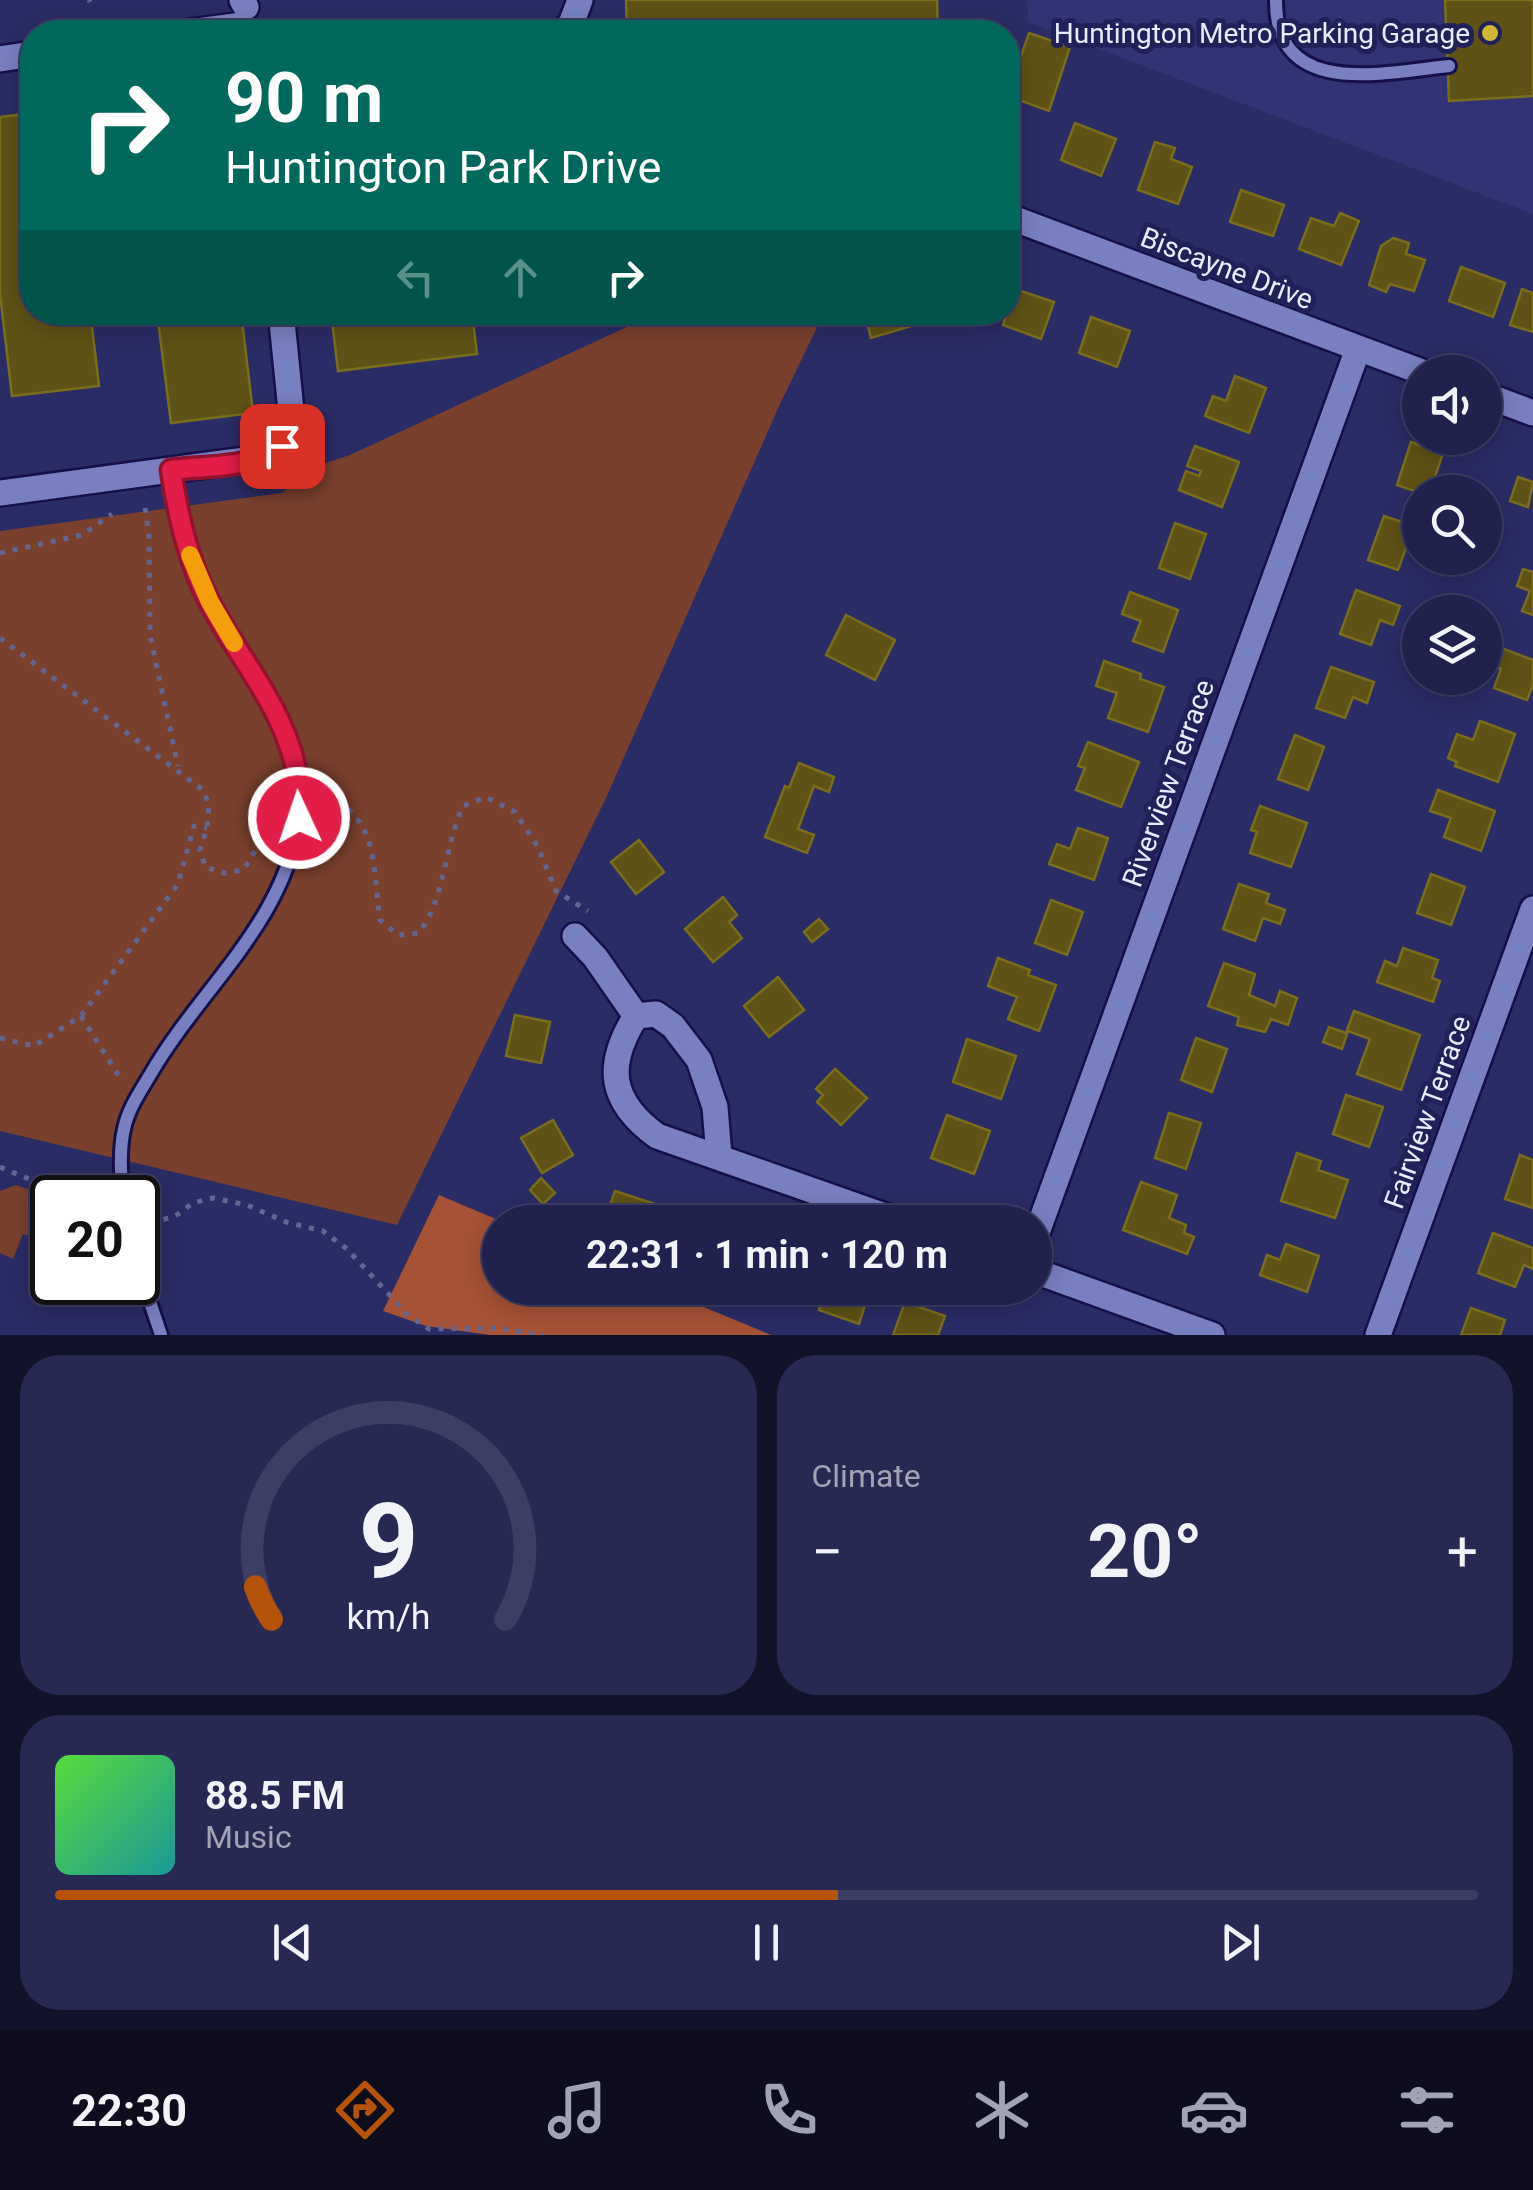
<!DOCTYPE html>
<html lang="en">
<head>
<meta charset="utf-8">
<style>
  :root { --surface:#20214c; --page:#282953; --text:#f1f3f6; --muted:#a2a3b5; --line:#3d3e64; --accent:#b45309 }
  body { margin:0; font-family:Roboto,sans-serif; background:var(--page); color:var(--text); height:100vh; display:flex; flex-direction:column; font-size:38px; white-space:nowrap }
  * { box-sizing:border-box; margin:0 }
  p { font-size:32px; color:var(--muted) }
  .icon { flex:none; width:55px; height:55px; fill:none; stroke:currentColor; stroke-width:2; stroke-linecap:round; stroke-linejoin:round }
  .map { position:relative; height:1335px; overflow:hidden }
  .sheet { display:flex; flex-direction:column; gap:20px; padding:20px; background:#12122a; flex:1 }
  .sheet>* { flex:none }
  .top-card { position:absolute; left:20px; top:20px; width:1000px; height:305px; border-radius:40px; box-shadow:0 5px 25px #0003,0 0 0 2px var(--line); background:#00695c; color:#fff; overflow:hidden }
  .tools { position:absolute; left:1402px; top:355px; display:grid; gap:20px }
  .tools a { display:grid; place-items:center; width:100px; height:100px; border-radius:50%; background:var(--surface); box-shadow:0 5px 25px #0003,0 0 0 2px var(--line); font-size:50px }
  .speed { position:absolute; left:30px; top:1175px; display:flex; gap:20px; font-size:50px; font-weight:700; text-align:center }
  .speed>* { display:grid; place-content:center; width:130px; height:130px; border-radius:50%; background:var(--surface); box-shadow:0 5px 25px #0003,0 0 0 2px var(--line); line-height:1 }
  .speed .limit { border:5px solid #111; border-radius:15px; background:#fff; color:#111 }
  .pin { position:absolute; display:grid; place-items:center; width:85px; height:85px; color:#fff; margin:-42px; border-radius:20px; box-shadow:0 5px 15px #0006 }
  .me { position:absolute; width:110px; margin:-55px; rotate:357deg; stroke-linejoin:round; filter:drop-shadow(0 0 8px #0008) }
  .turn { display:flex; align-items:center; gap:35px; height:210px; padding:0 40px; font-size:45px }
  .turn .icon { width:130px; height:130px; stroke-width:2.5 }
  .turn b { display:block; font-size:70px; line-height:85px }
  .lanes { display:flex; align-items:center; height:95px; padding:0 40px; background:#0003; justify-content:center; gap:50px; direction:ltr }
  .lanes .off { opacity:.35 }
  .big { font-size:75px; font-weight:700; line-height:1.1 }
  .sheet .widget { flex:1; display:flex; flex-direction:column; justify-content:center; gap:15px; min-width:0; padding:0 35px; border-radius:40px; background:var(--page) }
  .sheet .dial { align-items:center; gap:0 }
  .dial svg { height:260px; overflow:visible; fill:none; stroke:var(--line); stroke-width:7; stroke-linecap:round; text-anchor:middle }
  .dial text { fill:var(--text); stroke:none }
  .song { display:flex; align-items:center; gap:30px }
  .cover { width:120px; height:120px; border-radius:15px; background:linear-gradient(135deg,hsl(110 70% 55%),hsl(180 70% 35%)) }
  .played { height:10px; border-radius:5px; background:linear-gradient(90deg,var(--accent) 55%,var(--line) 55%) }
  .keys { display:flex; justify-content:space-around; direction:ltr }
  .heat { display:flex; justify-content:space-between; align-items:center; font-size:55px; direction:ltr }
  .sheet .tiles { flex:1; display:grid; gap:20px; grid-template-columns:1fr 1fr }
  .widget:last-child { grid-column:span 2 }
  .trip { position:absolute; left:482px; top:1205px; width:570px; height:100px; border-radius:50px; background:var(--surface); box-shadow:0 5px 25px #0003,0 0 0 2px var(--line); font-weight:700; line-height:100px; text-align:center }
  .tabs { display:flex; height:160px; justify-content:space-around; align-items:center; background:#0d0d1e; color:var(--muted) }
  .tabs .icon { width:70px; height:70px }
  .tabs .current { color:var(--accent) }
  .tabs b { font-size:45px; color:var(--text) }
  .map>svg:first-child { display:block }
  .built { fill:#313374 }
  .green { fill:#7a402e }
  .forest { fill:#a65236 }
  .building { fill:#5e5216; stroke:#7c6d1d; stroke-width:2.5 }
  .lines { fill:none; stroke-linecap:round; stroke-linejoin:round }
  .service-casing { stroke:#151048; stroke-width:18 }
  .minor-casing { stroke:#151048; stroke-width:30 }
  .path { stroke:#646692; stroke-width:5; stroke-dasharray:5 8; stroke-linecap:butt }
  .service { stroke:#7980c1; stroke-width:12 }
  .minor { stroke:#7980c1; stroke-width:25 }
  .route-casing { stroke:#92132f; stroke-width:25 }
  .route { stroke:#e11d48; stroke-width:18 }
  .slow { stroke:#f59e0b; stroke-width:18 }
  .poi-dot { fill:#cfb837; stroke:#212159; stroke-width:4 }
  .labels { text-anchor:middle; stroke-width:10; stroke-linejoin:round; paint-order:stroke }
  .poi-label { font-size:28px; fill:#e8ebf9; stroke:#212159; text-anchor:end }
  .street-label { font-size:28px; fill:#e8ebf9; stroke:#212159 }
</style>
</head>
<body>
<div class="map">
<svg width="1533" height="1335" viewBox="0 0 1533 1335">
  <rect width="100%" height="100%" fill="#2a2c65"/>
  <polygon class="built" points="1027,0 1533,0 1533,214 1028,22"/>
  <g class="green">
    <polygon points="657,313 824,313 780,404 606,798 397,1225 0,1131 0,531 282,493 314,467 350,455"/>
    <polygon points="16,1185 52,1198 52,1208 41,1240 23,1234 13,1259 0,1253 0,1191"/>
  </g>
  <polygon class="forest" points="439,1195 503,1222 500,1222 500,1288 658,1288 771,1335 490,1335 426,1326 383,1311"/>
  <g class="building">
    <polygon points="626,0 937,0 938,32 627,32"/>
    <polygon points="1445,0 1533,0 1533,96 1449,101"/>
    <polygon points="1029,33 1070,47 1049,111 1008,96 1008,68 1012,56 1020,59"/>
    <polygon points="32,113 32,312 132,312 91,318 99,386 12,396 0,294 0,117"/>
    <polygon points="1075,123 1116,139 1101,176 1061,160"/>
    <polygon points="1155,142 1175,148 1171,159 1192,167 1178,204 1138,190"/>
    <polygon points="1241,190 1284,205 1273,236 1230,222"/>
    <polygon points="1340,213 1359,221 1341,265 1299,249 1311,218 1334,226"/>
    <polygon points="1393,238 1409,243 1406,254 1425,260 1414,291 1390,284 1386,292 1369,285 1381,246"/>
    <polygon points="1461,267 1505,283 1493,317 1449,301"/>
    <polygon points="1015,289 1054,302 1041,339 1003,325"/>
    <polygon points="1522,289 1533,293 1533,332 1510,325"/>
    <polygon points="157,312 241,312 253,413 171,423"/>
    <polygon points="331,312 472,312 477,354 338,371"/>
    <polygon points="864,312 922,312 925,322 871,338"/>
    <polygon points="1091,317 1130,331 1117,367 1079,353"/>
    <polygon points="1235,376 1266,388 1249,433 1205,416 1213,396 1226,401"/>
    <polygon points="1411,442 1443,453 1435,477 1444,480 1439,492 1420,493 1397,485"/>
    <polygon points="1195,446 1239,462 1222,507 1179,490 1186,471 1199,476 1201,471 1187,466"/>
    <polygon points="1518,477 1533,482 1528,507 1510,501"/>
    <polygon points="1384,516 1414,526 1398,570 1368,560"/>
    <polygon points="1175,523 1206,534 1190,579 1159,568"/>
    <polygon points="1523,569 1533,572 1533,615 1522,611 1530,591 1517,586"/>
    <polygon points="1356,590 1400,606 1393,625 1380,620 1371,645 1340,634"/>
    <polygon points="1130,592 1178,610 1163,652 1133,641 1141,621 1122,614"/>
    <polygon points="846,615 895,640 875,680 826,655"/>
    <polygon points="1496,646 1533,660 1533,685 1527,700 1494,688 1501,669 1490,664"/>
    <polygon points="1104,661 1141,674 1140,679 1164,687 1148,732 1108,718 1117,693 1096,686"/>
    <polygon points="1331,667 1374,682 1367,703 1353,697 1345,718 1316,708"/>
    <polygon points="1480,721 1515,734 1498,782 1455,766 1457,762 1448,758 1457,734 1473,740"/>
    <polygon points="1295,735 1324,747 1308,790 1278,779"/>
    <polygon points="1088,742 1139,762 1121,807 1076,790 1085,768 1078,766"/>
    <polygon points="799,763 834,777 829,792 814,786 798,829 814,835 807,853 765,837 785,786 789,788"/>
    <polygon points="1438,790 1495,811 1481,851 1444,837 1451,818 1430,811"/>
    <polygon points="1260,806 1307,823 1291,867 1250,853 1257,832 1251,830"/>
    <polygon points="1078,828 1108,838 1094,880 1049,864 1057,844 1070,849"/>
    <polygon points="639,840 664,872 636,894 611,862"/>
    <polygon points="1431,874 1465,887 1451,925 1417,913"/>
    <polygon points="1239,884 1269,894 1266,903 1285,910 1280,924 1263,918 1255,941 1223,929"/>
    <polygon points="723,897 737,915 729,922 742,938 713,962 685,929"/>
    <polygon points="1051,900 1083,912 1067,955 1035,943"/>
    <polygon points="819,919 828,929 812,942 804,932"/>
    <polygon points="1403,948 1438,960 1432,978 1440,981 1433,1002 1377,982 1385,961 1397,966"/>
    <polygon points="998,958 1030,970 1028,975 1056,985 1039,1031 1008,1019 1017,997 988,986"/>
    <polygon points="1224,963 1255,974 1249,995 1275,1006 1280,991 1297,998 1288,1025 1271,1019 1265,1032 1237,1025 1239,1017 1208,1006"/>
    <polygon points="778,977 804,1010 769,1037 744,1006"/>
    <polygon points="1354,1011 1420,1035 1401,1090 1357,1074 1370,1039 1348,1031 1342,1049 1323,1042 1329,1027 1346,1033"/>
    <polygon points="515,1015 550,1022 541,1063 506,1056"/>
    <polygon points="1196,1038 1227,1049 1212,1092 1181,1080"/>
    <polygon points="967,1039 1016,1056 1001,1099 953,1082"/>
    <polygon points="835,1069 867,1098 841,1125 817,1102 823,1095 816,1089"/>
    <polygon points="1346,1095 1383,1107 1369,1147 1333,1134"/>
    <polygon points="1169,1113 1201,1123 1186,1169 1155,1158"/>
    <polygon points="947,1115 990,1131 974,1174 931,1158"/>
    <polygon points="553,1120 573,1155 542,1173 521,1138"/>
    <polygon points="1297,1153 1321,1161 1318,1170 1348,1180 1335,1218 1281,1201"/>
    <polygon points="1520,1155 1533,1160 1533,1208 1505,1199"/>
    <polygon points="541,1178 555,1193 543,1204 530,1190"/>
    <polygon points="1141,1182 1177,1195 1169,1218 1186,1225 1184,1233 1194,1237 1187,1254 1123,1230"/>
    <polygon points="615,1191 655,1204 649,1222 604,1222"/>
    <polygon points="1493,1233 1533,1248 1533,1269 1524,1265 1515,1287 1478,1273"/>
    <polygon points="1286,1244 1319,1256 1307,1292 1260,1275 1267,1255 1280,1260"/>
    <polygon points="827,1288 870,1290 859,1324 819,1310"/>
    <polygon points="905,1302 945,1316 938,1335 893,1335"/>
    <polygon points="1471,1308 1505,1320 1500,1335 1461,1335"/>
  </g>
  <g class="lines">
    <defs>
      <g id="service">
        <path d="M1276 0C1275 99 1383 73 1449 66"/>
        <path d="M123 1198C121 1175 119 1151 124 1129 128 1109 140 1092 150 1075 198 991 285 922 298 822 309 735 246 673 209 601 188 561 178 515 171 470"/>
        <polyline points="138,1266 161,1335"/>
      </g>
      <g id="minor">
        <polyline points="242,0 246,7"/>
        <polyline points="190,32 242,25"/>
        <polyline points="562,32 571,24 580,0"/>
        <polyline points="0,59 32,54"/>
        <polyline points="1012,218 1422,372"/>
        <polyline points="1485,395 1533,413"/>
        <polyline points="0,493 273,456 293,430 281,312"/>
        <path d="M575 936 595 957 636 1016C605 1065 609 1101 657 1136L902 1222"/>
        <polyline points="636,1016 656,1014 673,1026 699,1060 715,1107 719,1156"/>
        <polyline points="1035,1238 1358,349"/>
        <polyline points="1035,1271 1212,1335"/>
        <polyline points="1378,1335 1533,909"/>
      </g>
    </defs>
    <use href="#service" class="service-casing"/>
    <use href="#minor" class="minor-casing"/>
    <g class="path">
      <polyline points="89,0 90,2"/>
      <polyline points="145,508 149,536 150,635 178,766"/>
      <polyline points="0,553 82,535 112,514"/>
      <path d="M0 638 203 790 209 806 207 828 200 850 205 867 224 873 243 870C261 844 270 821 276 790L281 788"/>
      <path d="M317 786C381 823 371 855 380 920L398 935 419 933C446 896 444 847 463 806L486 797 515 812 538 847 556 891 588 911"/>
      <polyline points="81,1016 122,1081"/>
      <polyline points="0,1038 34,1046 81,1016 178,884 194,826 207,828"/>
      <polyline points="0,1167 51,1188 62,1198"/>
      <polyline points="138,1225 174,1217 193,1203 213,1198 247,1205 286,1222 323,1231 347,1249 408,1315 429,1329 496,1328 543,1335"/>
    </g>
    <use href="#service" class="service"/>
    <use href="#minor" class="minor"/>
  </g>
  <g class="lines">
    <defs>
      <path id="route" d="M282 446C261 468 202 466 171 470 178 515 188 562 210 603 238 657 281 704 295 765 299 782 298 801 299 818"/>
    </defs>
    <use href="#route" class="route-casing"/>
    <use href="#route" class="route"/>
    <polyline class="slow" points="190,555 210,602 234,643"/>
  </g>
  <circle class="poi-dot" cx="1490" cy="33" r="10"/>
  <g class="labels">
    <g class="poi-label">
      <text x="1470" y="43">Huntington Metro Parking Garage</text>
    </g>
    <g class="street-label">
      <text transform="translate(1227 268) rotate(21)" y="10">Biscayne Drive</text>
      <text transform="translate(1168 783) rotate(-70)" y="10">Riverview Terrace</text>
      <text transform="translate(1427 1112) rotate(-70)" y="10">Fairview Terrace</text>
    </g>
  </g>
</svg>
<div class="tools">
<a><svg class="icon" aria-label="sound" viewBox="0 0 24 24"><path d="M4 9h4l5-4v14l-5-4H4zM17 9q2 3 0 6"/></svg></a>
<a><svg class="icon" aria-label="search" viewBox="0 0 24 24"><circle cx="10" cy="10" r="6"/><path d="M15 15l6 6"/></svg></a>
<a><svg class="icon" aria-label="layers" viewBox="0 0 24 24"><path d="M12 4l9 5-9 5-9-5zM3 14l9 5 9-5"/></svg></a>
</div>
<div class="speed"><div class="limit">20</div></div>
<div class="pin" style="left:282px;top:446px;background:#d93025"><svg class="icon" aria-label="arrive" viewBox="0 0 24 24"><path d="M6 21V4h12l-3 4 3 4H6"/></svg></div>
<svg class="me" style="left:299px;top:818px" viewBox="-20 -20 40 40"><circle r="17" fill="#e11d48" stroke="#fff" stroke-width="3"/><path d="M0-11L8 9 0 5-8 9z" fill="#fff"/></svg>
<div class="trip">22:31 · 1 min · 120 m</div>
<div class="top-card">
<div class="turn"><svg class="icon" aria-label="right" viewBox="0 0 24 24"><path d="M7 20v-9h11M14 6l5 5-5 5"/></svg><div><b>90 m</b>Huntington Park Drive</div></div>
<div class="lanes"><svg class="icon off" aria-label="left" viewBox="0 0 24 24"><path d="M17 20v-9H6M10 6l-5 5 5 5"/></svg><svg class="icon off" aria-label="ahead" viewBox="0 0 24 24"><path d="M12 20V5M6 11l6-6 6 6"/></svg><svg class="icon" aria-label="right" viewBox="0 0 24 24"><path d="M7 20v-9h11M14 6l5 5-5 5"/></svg></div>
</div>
</div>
<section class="sheet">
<div class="tiles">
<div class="widget dial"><svg viewBox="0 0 100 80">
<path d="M14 69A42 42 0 1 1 86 69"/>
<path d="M14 69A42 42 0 0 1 9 59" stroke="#b45309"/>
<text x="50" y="56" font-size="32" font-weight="700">9</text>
<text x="50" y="72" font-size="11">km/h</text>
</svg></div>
<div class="widget"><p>Climate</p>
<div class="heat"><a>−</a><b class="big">20°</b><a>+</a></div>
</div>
<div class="widget">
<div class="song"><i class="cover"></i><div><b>88.5 FM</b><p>Music</p></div></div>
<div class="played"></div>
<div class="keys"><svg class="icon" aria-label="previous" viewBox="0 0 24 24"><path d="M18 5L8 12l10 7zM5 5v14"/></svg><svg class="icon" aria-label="pause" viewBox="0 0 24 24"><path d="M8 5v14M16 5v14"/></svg><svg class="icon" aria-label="next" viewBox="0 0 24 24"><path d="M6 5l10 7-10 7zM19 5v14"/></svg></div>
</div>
</div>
</section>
<nav class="tabs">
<b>22:30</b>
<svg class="icon current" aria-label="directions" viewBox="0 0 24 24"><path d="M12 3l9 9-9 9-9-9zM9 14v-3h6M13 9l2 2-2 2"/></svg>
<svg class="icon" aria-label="music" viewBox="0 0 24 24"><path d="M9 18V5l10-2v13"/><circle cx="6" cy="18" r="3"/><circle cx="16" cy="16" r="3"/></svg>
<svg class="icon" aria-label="phone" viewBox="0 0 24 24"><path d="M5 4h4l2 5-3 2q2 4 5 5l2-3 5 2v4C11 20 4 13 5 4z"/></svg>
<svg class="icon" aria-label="climate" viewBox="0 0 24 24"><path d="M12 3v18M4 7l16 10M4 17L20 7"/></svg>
<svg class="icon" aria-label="car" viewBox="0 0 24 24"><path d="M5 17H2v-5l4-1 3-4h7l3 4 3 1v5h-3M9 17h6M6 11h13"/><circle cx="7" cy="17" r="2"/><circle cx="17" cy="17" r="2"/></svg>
<svg class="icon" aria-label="filters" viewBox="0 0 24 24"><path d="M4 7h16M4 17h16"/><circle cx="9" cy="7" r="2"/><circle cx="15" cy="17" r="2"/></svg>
</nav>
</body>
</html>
